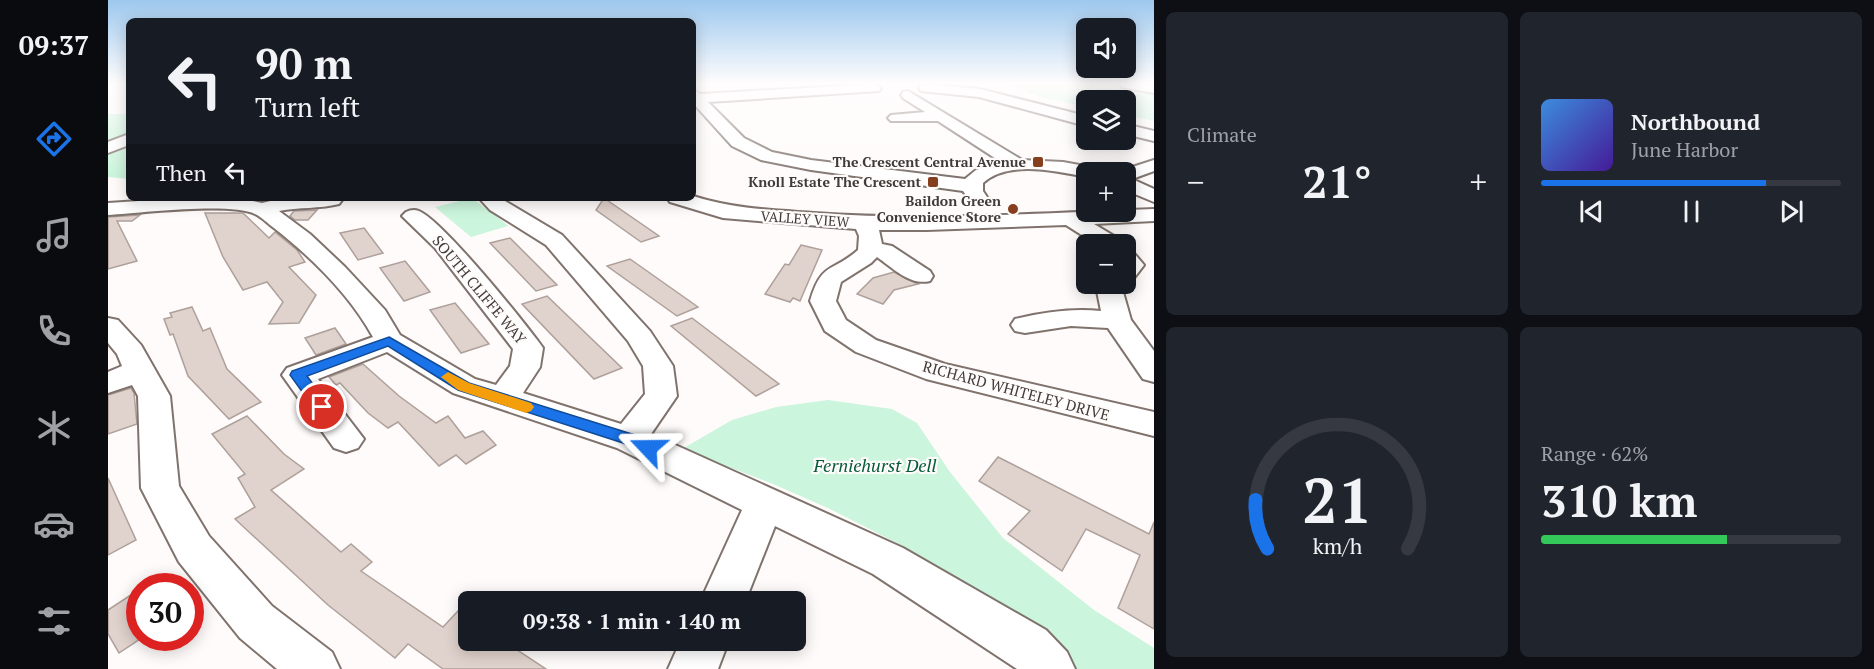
<!DOCTYPE html>
<html lang="en">
<head>
<meta charset="utf-8">
<style>
  :root { --surface:#171b24; --page:#20242c; --text:#f1f3f6; --muted:#9ea1a6; --line:#363941; --accent:#1a73e8 }
  body { margin:0; font-family:"PT Serif",serif; background:var(--page); color:var(--text); height:100vh; display:flex; flex-direction:column; font-size:22px; white-space:nowrap }
  * { box-sizing:border-box; margin:0 }
  p { font-size:20px; color:var(--muted) }
  .icon { flex:none; width:33px; height:33px; fill:none; stroke:currentColor; stroke-width:2; stroke-linecap:round; stroke-linejoin:round }
  .map { position:relative; flex:1; overflow:hidden }
  .sheet { display:flex; flex-direction:column; gap:12px; padding:12px; background:#0d0f14; width:720px }
  .sheet>* { flex:none }
  .guide { position:absolute; left:18px; top:18px; width:570px; height:183px; border-radius:9px; box-shadow:0 3px 15px #0003; background:#171b24; color:var(--text); overflow:hidden }
  .buttons { position:absolute; left:968px; top:18px; display:grid; gap:12px }
  .buttons a { display:grid; place-items:center; width:60px; height:60px; border-radius:9px; background:var(--surface); box-shadow:0 3px 15px #0003; font-size:30px }
  .speed { position:absolute; left:18px; top:573px; display:flex; gap:12px; font-size:30px; font-weight:700; text-align:center }
  .speed>* { display:grid; place-content:center; width:78px; height:78px; border-radius:50%; background:var(--surface); box-shadow:0 3px 15px #0003; line-height:1 }
  .speed .limit { border:9px solid #d22; background:#fff; color:#111 }
  .pin { position:absolute; display:grid; place-items:center; width:51px; height:51px; color:#fff; margin:-26px; border:3px solid #fff; border-radius:50%; box-shadow:0 2px 6px #0007 }
  .me { position:absolute; width:66px; margin:-33px; rotate:293deg; stroke-linejoin:round; filter:drop-shadow(0 0 4px #0008) }
  .turn { display:flex; align-items:center; gap:21px; height:126px; padding:0 30px; font-size:27px }
  .turn .icon { width:78px; height:78px; stroke-width:2.5 }
  .turn b { display:block; font-size:42px; line-height:51px }
  .then { display:flex; align-items:center; height:57px; padding:0 30px; background:#0003; gap:12px; font-size:22px }
  .big { font-size:45px; font-weight:700; line-height:1.1 }
  .sheet .tile { flex:1; display:flex; flex-direction:column; justify-content:center; gap:9px; min-width:0; padding:0 21px; border-radius:9px; background:var(--page) }
  .sheet .dial { align-items:center; gap:0 }
  .dial svg { height:156px; overflow:visible; fill:none; stroke:var(--line); stroke-width:7; stroke-linecap:round; text-anchor:middle }
  .dial text { fill:var(--text); stroke:none }
  .song { display:flex; align-items:center; gap:18px }
  .cover { width:72px; height:72px; border-radius:9px; background:linear-gradient(135deg,hsl(210 70% 55%),hsl(260 70% 35%)) }
  .played { height:6px; border-radius:3px; background:linear-gradient(90deg,var(--accent) 75%,var(--line) 75%) }
  .keys { display:flex; justify-content:space-around; direction:ltr }
  .heat { display:flex; justify-content:space-between; align-items:center; font-size:33px; direction:ltr }
  .charge { height:9px; border-radius:4px; background:linear-gradient(90deg,#34c759 62%,var(--line) 0) }
  .sheet .tiles { flex:1; display:grid; gap:12px; grid-template-columns:repeat(2,1fr) }
  .trip { position:absolute; left:350px; top:591px; width:348px; height:60px; border-radius:9px; background:var(--surface); box-shadow:0 3px 15px #0003; font-weight:700; line-height:60px; text-align:center }
  main { display:flex; flex:1; min-height:0 }
  .tabs { display:flex; flex-direction:column; width:108px; justify-content:space-around; align-items:center; background:#090b0e; color:var(--muted) }
  .tabs .icon { width:42px; height:42px }
  .tabs .selected { color:var(--accent) }
  .tabs b { font-size:27px; color:var(--text) }
  .map>svg:first-child { display:block }
  .green { fill:#cbf5dc }
  .building { fill:#e0d2cc; stroke:#aea09a; stroke-width:1.5 }
  .lines { fill:none; stroke-linecap:round; stroke-linejoin:round }
  .minor-casing { stroke:#80736d; stroke-width:4 }
  .minor { fill:#fff; fill-rule:evenodd }
  .route { fill:#1a73e8; stroke:#114b97; stroke-width:1.5 }
  .slow { fill:#f59e0b }
  .poi-dot { fill:#863f1e; stroke:#fefbfa; stroke-width:2 }
  .labels { text-anchor:middle; stroke-width:4.5; stroke-linejoin:round; paint-order:stroke }
  .far-poi-label { font-size:14px; font-weight:bold; fill:#403b38; stroke:#fefbfa; text-anchor:end }
  .far-street-label { font-size:14px; fill:#403b38; stroke:#fefbfa }
  .street-label { font-size:15px; fill:#403b38; stroke:#fefbfa }
  .near-park-label { font-size:18px; font-style:italic; fill:#075b3a; stroke:#fefbfa }
</style>
</head>
<body>
<main>
<nav class="tabs">
<b>09:37</b>
<svg class="icon selected" aria-label="directions" viewBox="0 0 24 24"><path d="M12 3l9 9-9 9-9-9zM9 14v-3h6M13 9l2 2-2 2"/></svg>
<svg class="icon" aria-label="music" viewBox="0 0 24 24"><path d="M9 18V5l10-2v13"/><circle cx="6" cy="18" r="3"/><circle cx="16" cy="16" r="3"/></svg>
<svg class="icon" aria-label="phone" viewBox="0 0 24 24"><path d="M5 4h4l2 5-3 2q2 4 5 5l2-3 5 2v4C11 20 4 13 5 4z"/></svg>
<svg class="icon" aria-label="climate" viewBox="0 0 24 24"><path d="M12 3v18M4 7l16 10M4 17L20 7"/></svg>
<svg class="icon" aria-label="car" viewBox="0 0 24 24"><path d="M5 17H2v-5l4-1 3-4h7l3 4 3 1v5h-3M9 17h6M6 11h13"/><circle cx="7" cy="17" r="2"/><circle cx="17" cy="17" r="2"/></svg>
<svg class="icon" aria-label="filters" viewBox="0 0 24 24"><path d="M4 7h16M4 17h16"/><circle cx="9" cy="7" r="2"/><circle cx="15" cy="17" r="2"/></svg>
</nav>
<div class="map">
<svg width="1046" height="669" viewBox="0 0 1046 669">
  <rect width="100%" height="100%" fill="#fefbfa"/>
  <g class="green">
    <polygon points="898,84 1046,84 1046,121 1017,115 1017,100 978,100 978,107 933,97"/>
    <polygon points="0,114 21,114 21,136 0,144"/>
    <polygon points="21,142 21,179 0,177 0,151"/>
    <polygon points="364,198 397,223 400,226 363,237 327,207"/>
    <polygon points="720,400 784,409 809,423 842,472 895,538 986,610 1046,648 1046,669 967,669 921,622 793,545 722,509 665,484 574,449 624,420 668,407"/>
  </g>
  <g class="building">
    <polygon points="496,198 551,236 533,242 488,210"/>
    <polygon points="209,210 200,220 187,220 182,216 186,211"/>
    <polygon points="97,213 135,213 161,238 167,232 189,250 197,262 181,267 208,295 191,323 161,324 175,302 159,282 135,290 115,257"/>
    <polygon points="32,215 24,221 9,221 29,261 0,269 0,217"/>
    <polygon points="256,228 275,253 250,260 232,233"/>
    <polygon points="402,238 449,285 428,291 382,243"/>
    <polygon points="693,245 714,250 692,301 685,298 682,302 657,294 677,264 681,265"/>
    <polygon points="522,259 590,307 569,316 499,266"/>
    <polygon points="297,261 322,292 296,301 272,268"/>
    <polygon points="786,272 810,284 786,290 775,304 749,294 765,278"/>
    <polygon points="439,296 514,368 486,379 414,304"/>
    <polygon points="347,303 381,344 353,353 322,310"/>
    <polygon points="84,307 95,331 102,328 119,369 153,402 121,419 80,376 65,334 62,335 56,319 64,317 62,313"/>
    <polygon points="584,318 671,384 648,396 563,326"/>
    <polygon points="227,328 238,344 208,355 197,338"/>
    <polygon points="255,364 291,396 328,423 340,416 357,438 375,431 388,445 358,464 348,455 331,466 290,422 280,428 260,413 232,383 228,385 221,377"/>
    <polygon points="23,388 26,393 29,424 0,434 0,395"/>
    <polygon points="139,416 176,454 196,469 163,490 233,552 243,544 264,562 253,571 335,627 350,611 360,618 360,640 394,640 438,669 335,669 300,644 287,658 220,605 127,519 147,507 130,478 137,474 104,434"/>
    <polygon points="890,457 1041,534 1046,522 1046,629 1010,608 1032,555 978,529 954,571 900,534 922,511 871,481"/>
    <polygon points="0,478 28,540 0,555"/>
    <polygon points="32,589 32,639 11,653 0,634 0,610"/>
  </g>
  <g class="lines">
    <defs>
      <g id="minor">
        <path d="M766 84 773 88 771 91 600 102 636 138 664 152 703 160 857 179 868 170 893 162 830 121H783L780 118 783 115 817 112 795 98 793 95 795 92 800 91 914 160 955 162 988 168 991 172H978V177C947 171 900 160 875 183V191L881 200 878 204H864L855 191 703 170 653 160 624 146 585 103V90L593 94Z"/>
        <polygon points="818,84 872,89 978,116 978,126 871,97 813,91 811,88 813,85"/>
        <polygon points="1013,84 1046,85 1046,93 1014,87"/>
        <polygon points="1017,124 1046,131 1046,141 1017,134"/>
        <polygon points="21,134 21,145 0,153 0,142"/>
        <polygon points="1046,160 1046,171 1024,179 1046,189 1046,202 1017,190 1017,172 1009,172"/>
        <path d="M585 196C626 209 664 210 706 213 819 221 936 213 1046 209V221L986 224 1011 239 1014 244H988L958 225 819 230H771L774 244 784 246 822 271 825 276 822 281C802 286 785 268 769 257L763 263 733 282 728 301 738 320 768 340 837 364 1046 412V436L818 379 748 352 717 331 702 301C714 261 724 273 750 250L751 236 748 229 615 218 562 202 559 198Z"/>
        <path d="M77 198H131L154 203 175 198H233L234 200 231 204C211 209 191 207 171 211L202 234 237 267 277 310 292 335 367 379 388 385 402 366 405 349 327 248 294 216 298 212C302 210 306 209 311 211 335 221 417 323 435 348L432 367 415 393 513 424 537 394 535 366 520 341 438 245 382 210 371 198H392L454 235 542 331 565 366 569 396 543 434 795 548 938 630 959 652 967 669H909L765 574 667 526 637 602H592L634 510 509 448 345 393 279 352 210 379 256 439 250 448 238 452 226 448 174 375 179 368 265 337C242 295 203 257 166 228 160 224 154 217 147 214 123 202 31 213 0 215V203Z"/>
        <path d="M1017 250 1025 252 1036 265 1026 278 1019 280 1022 284 1015 292 1023 320 1046 351V382L1035 379 1000 328 963 326 917 333 907 331 903 325 907 319C936 312 964 308 993 311L989 291 995 284H1017Z"/>
        <polygon points="0,318 10,320 33,345 62,396 71,486 101,536 164,606 224,652 232,669 169,669 132,638 71,562 33,488 30,396 24,385 0,393 0,372 14,366 9,354 0,343"/>
        <polygon points="573,640 621,640 610,669 560,669"/>
      </g>
    </defs>
    <use href="#minor" class="minor-casing"/>
    <use href="#minor" class="minor"/>
  </g>
  <linearGradient id="sky" x2="0" y2="1"><stop stop-color="#9dc8ee"/><stop offset="0.47" stop-color="#fffdfd"/><stop offset="1" stop-color="#fffdfd" stop-opacity="0"/></linearGradient>
  <rect width="1046" height="177" fill="url(#sky)"/>
  <polygon class="route" points="281,337 361,383 527,435 546,444 549,448 546,452 540,454 515,443 350,390 280,346 199,376 222,407 220,411 208,411 182,375 184,371"/>
  <polygon class="slow" points="340,372 361,383 423,403 426,407 423,411 418,413 350,390 333,377"/>
  <g class="poi-dot">
    <rect x="924" y="156" width="12" height="12" rx="3"/>
    <rect x="819" y="176" width="12" height="12" rx="3"/>
    <circle cx="905" cy="209" r="6"/>
  </g>
  <g class="labels">
    <g class="far-poi-label">
      <text x="918" y="167">The Crescent Central Avenue</text>
      <text x="813" y="187">Knoll Estate The Crescent</text>
      <text x="893" y="206">Baildon Green<tspan x="893" dy="16">Convenience Store</tspan></text>
    </g>
    <g class="far-street-label">
      <text transform="translate(697 219) rotate(4)" y="5">VALLEY VIEW</text>
    </g>
    <g class="street-label">
      <text transform="translate(371 290) rotate(50)" y="5">SOUTH CLIFFE WAY</text>
      <text transform="translate(908 391) rotate(15)" y="5">RICHARD WHITELEY DRIVE</text>
    </g>
    <g class="near-park-label">
      <text x="767" y="472">Ferniehurst Dell</text>
    </g>
  </g>
</svg>
<div class="buttons">
<a><svg class="icon" aria-label="sound" viewBox="0 0 24 24"><path d="M4 9h4l5-4v14l-5-4H4zM17 9q2 3 0 6"/></svg></a>
<a><svg class="icon" aria-label="layers" viewBox="0 0 24 24"><path d="M12 4l9 5-9 5-9-5zM3 14l9 5 9-5"/></svg></a>
<a>+</a>
<a>−</a>
</div>
<div class="speed"><div class="limit">30</div></div>
<div class="pin" style="left:214px;top:407px;background:#d93025"><svg class="icon" aria-label="arrive" viewBox="0 0 24 24"><path d="M6 21V4h12l-3 4 3 4H6"/></svg></div>
<svg class="me" style="left:540px;top:448px" viewBox="-20 -20 40 40"><path d="M0-17L14 15 0 8-14 15z" fill="#1a73e8" stroke="#fff" stroke-width="4"/></svg>
<div class="trip">09:38 · 1 min · 140 m</div>
<div class="guide">
<div class="turn"><svg class="icon" aria-label="left" viewBox="0 0 24 24"><path d="M17 20v-9H6M10 6l-5 5 5 5"/></svg><div><b>90 m</b>Turn left</div></div>
<div class="then">Then<svg class="icon" aria-label="left" viewBox="0 0 24 24"><path d="M17 20v-9H6M10 6l-5 5 5 5"/></svg></div>
</div>
</div>
<section class="sheet">
<div class="tiles">
<div class="tile"><p>Climate</p>
<div class="heat"><a>−</a><b class="big">21°</b><a>+</a></div>
</div>
<div class="tile">
<div class="song"><i class="cover"></i><div><b>Northbound</b><p>June Harbor</p></div></div>
<div class="played"></div>
<div class="keys"><svg class="icon" aria-label="previous" viewBox="0 0 24 24"><path d="M18 5L8 12l10 7zM5 5v14"/></svg><svg class="icon" aria-label="pause" viewBox="0 0 24 24"><path d="M8 5v14M16 5v14"/></svg><svg class="icon" aria-label="next" viewBox="0 0 24 24"><path d="M6 5l10 7-10 7zM19 5v14"/></svg></div>
</div>
<div class="tile dial"><svg viewBox="0 0 100 80">
<path d="M14 69A42 42 0 1 1 86 69"/>
<path d="M14 69A42 42 0 0 1 8 44" stroke="#1a73e8"/>
<text x="50" y="56" font-size="32" font-weight="700">21</text>
<text x="50" y="72" font-size="11">km/h</text>
</svg></div>
<div class="tile"><p>Range · 62%</p><b class="big">310 km</b><div class="charge"></div></div>
</div>
</section>
</main>
</body>
</html>
